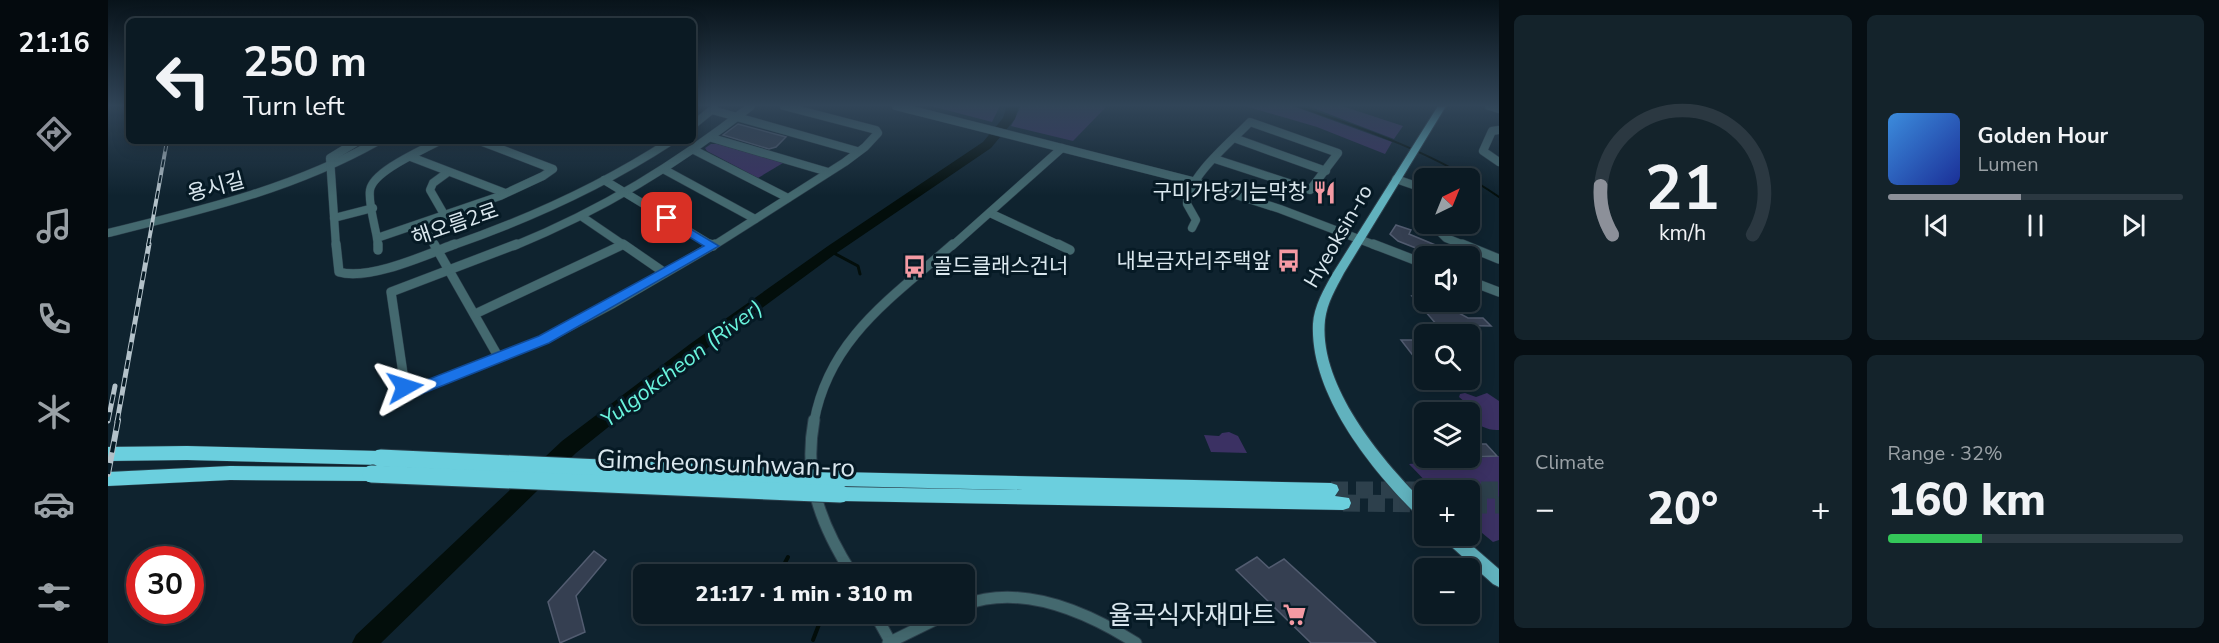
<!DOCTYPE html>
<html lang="en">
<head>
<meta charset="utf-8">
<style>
  :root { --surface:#0b1a23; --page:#14232b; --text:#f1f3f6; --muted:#9aa1a6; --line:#2b3841; --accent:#8c9099 }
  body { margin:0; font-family:"Nunito Sans","Noto Sans KR",sans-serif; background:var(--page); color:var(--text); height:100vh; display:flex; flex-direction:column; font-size:22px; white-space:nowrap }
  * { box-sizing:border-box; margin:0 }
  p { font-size:20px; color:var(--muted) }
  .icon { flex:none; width:33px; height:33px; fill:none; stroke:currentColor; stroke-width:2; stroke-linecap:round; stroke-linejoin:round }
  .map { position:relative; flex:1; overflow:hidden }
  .details { display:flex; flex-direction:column; gap:15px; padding:15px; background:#060e13; width:720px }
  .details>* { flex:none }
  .banner { position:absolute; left:18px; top:18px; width:570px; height:126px; border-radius:9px; box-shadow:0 3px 15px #0003,0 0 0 2px var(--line); background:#0b1a23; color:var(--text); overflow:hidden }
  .needle { width:39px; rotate:43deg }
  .fabs { position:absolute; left:1306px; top:168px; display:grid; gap:12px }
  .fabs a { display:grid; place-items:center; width:66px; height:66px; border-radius:9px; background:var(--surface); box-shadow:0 3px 15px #0003,0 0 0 2px var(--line); font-size:30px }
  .speed { position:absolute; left:18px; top:546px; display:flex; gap:12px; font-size:30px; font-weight:700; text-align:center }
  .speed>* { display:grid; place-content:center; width:78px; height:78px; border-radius:50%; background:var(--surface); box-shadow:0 3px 15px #0003,0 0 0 2px var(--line); line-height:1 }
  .speed .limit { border:9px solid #d22; background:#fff; color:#111 }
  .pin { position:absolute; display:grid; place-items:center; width:51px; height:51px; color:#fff; margin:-26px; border-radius:12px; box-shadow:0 3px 9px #0006 }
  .me { position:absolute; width:66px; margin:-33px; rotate:84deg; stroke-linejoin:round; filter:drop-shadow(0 0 4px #0008) }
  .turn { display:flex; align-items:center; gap:21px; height:126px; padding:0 18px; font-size:27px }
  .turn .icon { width:78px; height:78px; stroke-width:2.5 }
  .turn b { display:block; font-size:42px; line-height:51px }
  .big { font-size:45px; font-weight:800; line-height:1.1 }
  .details .tile { flex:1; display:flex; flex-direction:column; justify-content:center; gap:9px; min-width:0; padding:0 21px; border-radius:9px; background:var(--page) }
  .details .dial { align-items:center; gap:0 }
  .dial svg { height:156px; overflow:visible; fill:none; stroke:var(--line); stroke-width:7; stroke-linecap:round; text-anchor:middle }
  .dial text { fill:var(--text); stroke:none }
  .song { display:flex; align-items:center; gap:18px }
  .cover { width:72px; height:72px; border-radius:9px; background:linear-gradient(135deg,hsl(210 70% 55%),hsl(230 70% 35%)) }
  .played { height:6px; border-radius:3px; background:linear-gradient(90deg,var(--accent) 45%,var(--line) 45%) }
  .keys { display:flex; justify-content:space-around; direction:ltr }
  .heat { display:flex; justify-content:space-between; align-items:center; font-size:33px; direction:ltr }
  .charge { height:9px; border-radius:4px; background:linear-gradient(90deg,#34c759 32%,var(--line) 0) }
  .details .tiles { flex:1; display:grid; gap:15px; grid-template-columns:repeat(2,1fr) }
  .trip { position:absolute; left:525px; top:564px; width:342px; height:60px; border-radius:9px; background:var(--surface); box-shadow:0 3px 15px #0003,0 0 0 2px var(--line); font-weight:800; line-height:60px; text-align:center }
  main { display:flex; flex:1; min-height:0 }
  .tab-bar { display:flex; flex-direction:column; width:108px; justify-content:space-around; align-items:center; background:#040a0e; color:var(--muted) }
  .tab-bar .icon { width:42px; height:42px }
  .tab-bar .selected { color:var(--accent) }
  .tab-bar b { font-size:27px; color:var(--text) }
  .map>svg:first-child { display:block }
  .green { fill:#3b3163 }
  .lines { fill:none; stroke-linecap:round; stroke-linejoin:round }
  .stream-far2 { stroke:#030e0b; stroke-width:2 }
  .stream-far1 { stroke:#030e0b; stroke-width:3 }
  .stream { stroke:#030e0b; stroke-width:4 }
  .river { fill:#030e0b; fill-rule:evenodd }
  .building { fill:#353f51; stroke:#525c70; stroke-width:1.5 }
  .highway-tunnel { stroke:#2d404c; stroke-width:17; stroke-dasharray:17 8; stroke-linecap:butt }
  .minor-far2-casing { stroke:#2b3e4a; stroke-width:9 }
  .minor-far1-casing { stroke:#2b3e4a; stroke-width:10 }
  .minor-casing { stroke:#2b3e4a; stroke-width:13 }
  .major-casing { stroke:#2b3e4a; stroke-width:2 }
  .highway-casing { stroke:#2b3e4a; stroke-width:1 }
  .minor-far2 { stroke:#44696f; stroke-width:8 }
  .minor-far1 { stroke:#44696f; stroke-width:9 }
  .minor { stroke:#44696f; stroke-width:11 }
  .major { fill:#61b2be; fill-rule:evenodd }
  .highway { fill:#6bcfde; fill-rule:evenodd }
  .rail-far2-casing { stroke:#b3c1c9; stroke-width:4 }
  .rail-far1-casing { stroke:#b3c1c9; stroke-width:5 }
  .rail-casing { stroke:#b3c1c9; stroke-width:6 }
  .rail-far2 { stroke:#061a25; stroke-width:2; stroke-dasharray:8; stroke-linecap:butt }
  .rail-far1 { stroke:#061a25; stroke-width:3; stroke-dasharray:9; stroke-linecap:butt }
  .rail { stroke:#061a25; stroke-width:4; stroke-dasharray:11; stroke-linecap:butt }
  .highway-bridge-casing { stroke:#2b3e4a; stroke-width:19; stroke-linecap:butt }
  .highway-bridge { stroke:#6bcfde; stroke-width:17 }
  .route { fill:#1a73e8; stroke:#114b97; stroke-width:1.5 }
  .labels { text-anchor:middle; stroke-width:6; stroke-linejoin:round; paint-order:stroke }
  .street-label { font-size:21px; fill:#dae7ee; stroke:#061a25 }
  .poi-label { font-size:21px; fill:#dae7ee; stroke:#061a25; text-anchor:end }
  .water-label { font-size:22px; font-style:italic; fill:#69f3dc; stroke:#061a25 }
  .near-street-label { font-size:26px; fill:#dae7ee; stroke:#061a25 }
  .near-poi-label { font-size:26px; fill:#dae7ee; stroke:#061a25; text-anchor:end }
</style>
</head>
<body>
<main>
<nav class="tab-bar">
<b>21:16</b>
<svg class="icon selected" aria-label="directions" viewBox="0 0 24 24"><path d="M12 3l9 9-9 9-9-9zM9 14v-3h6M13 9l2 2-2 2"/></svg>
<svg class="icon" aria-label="music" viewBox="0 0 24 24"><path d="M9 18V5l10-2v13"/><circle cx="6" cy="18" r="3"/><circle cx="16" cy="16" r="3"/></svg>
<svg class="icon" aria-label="phone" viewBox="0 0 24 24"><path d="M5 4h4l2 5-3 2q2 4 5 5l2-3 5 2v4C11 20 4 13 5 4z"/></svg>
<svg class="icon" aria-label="climate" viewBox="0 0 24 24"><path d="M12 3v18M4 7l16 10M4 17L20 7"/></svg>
<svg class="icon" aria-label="car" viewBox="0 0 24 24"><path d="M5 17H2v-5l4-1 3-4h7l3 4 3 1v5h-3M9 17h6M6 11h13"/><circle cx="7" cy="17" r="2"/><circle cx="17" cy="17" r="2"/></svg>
<svg class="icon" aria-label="filters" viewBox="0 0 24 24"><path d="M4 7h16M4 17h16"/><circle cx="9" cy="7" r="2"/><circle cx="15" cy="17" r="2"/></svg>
</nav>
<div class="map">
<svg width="1391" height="643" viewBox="0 0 1391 643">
  <rect width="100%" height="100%" fill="#0f232f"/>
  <g class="green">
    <polygon points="823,106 892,106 884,122"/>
    <polygon points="913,106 999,106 965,141 903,126"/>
    <polygon points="1137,106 1185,106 1284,142 1277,154 1209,127"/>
    <polygon points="1200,106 1234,106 1295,126 1286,139"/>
    <polygon points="603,144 609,144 675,163 650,178 599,151 597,148"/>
    <path d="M1357 393 1368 397 1379 393 1391 401V430C1380 431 1371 425 1362 419V412H1354L1351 409 1357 402 1351 397 1352 394Z"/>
    <polygon points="1121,432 1130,436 1139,453 1103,452 1096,435 1111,436 1114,433"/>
    <polygon points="1391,456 1391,540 1385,542 1362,523 1362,490 1326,490 1301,464"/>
  </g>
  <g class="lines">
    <path class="stream-far2" d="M1189 106C1260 130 1329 154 1391 197"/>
    <polyline class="stream-far1" points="722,251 750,266 752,274"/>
    <g class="stream">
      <polyline points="671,574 680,557"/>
      <polyline points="685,574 689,574"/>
      <polyline points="705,640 715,614"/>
    </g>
    <polygon class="river" points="899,106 911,106 907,119 883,148 730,252 594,352 468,453 273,643 244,643 248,635 454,441 582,344 720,246 875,142 895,118"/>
  </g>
  <g class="building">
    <polygon points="630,124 678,137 668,147 661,149 615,135"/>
    <polygon points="1288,225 1303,230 1301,234 1337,249 1334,256 1328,256 1290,241 1282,234"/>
    <polygon points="1304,296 1314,296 1317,302 1321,302 1337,313 1351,313 1360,318 1375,318 1383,326 1329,325"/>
    <polygon points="1293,340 1304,340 1317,352 1317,371"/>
    <polygon points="1362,444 1378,444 1389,456 1362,457"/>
    <polygon points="486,551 498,560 468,596 477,632 452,643 440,602"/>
    <polygon points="1149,557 1161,568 1176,559 1268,643 1203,643 1128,570"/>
  </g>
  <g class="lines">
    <g class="highway-tunnel">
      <polyline points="1223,490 1391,490"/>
      <polyline points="1235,503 1317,504"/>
      <polyline points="1362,505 1391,505"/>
    </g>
    <defs>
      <g id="minor-far2">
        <polyline points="788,106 1088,182 1172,209 1269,246"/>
        <polyline points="1381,106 1391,109"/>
        <polyline points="604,110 749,151"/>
        <polyline points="585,125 606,108"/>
        <polyline points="1391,130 1384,131 1375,151 1391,162"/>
        <polyline points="604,138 720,172"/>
        <polyline points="1126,138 1218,171"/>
        <path d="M331 141C315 150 265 171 262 190 260 202 267 226 269 238L392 196 435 176 445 169 372 141"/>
        <polyline points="586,150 680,198"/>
        <polyline points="303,157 397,193"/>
        <polyline points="557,170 647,219"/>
        <polyline points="1288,179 1317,189"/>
        <polyline points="496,180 605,246"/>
        <polyline points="882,213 953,246"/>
        <polyline points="337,216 322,190 325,183 340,172"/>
        <polyline points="473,216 517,246"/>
        <polyline points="226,218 265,208"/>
        <polyline points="314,224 327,246"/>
        <polyline points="1338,224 1333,233 1338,238 1358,246"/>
        <path d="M1084 228 1088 220 1079 204C1078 178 1125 140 1142 122L1230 153 1202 190 1107 159"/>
        <path d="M0 233C94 210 185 189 270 141"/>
        <polyline points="269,238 270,246"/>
        <polyline points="228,246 222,158 250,141"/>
        <path d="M343 246C421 219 494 186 563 141"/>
        <path d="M406 246C494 210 568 165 643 106"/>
        <polyline points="605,246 737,162 757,147 770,133 768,130 676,106"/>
        <polyline points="844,246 954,148"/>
      </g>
      <g id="minor-far1">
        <path d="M228 244 231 272C260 281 318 255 347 244"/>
        <polyline points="270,244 270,250"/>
        <polyline points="326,244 391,358"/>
        <polyline points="409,244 283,292 297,387 306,391 438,339 504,304 607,244"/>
        <polyline points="515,244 557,273"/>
        <polyline points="602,244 605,246"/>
        <polyline points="950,244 962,250"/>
        <polyline points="1265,244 1317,264"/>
        <polyline points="1354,244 1391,259"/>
        <polyline points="1362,281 1391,292"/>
        <polyline points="367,314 514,245"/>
        <path d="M706 422C721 338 785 297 845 244"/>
      </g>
      <g id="minor">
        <path d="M706 420C695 480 713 525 744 574"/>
        <path d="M856 605C914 583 979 612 1028 643"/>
        <polyline points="767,614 783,643"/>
        <polyline points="780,643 839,614"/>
      </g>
      <g id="major">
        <path d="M1330 106H1338L1236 273C1228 288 1219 303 1217 320 1210 385 1274 461 1317 503V520L1312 518C1264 471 1202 395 1205 324 1206 306 1216 289 1225 273Z"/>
        <polygon points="1334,536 1353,536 1391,569 1391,587 1385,584 1337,541"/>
      </g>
      <g id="highway">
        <polygon points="79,446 272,451 278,453 280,458 278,463 272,465 79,460 0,461 0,447"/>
        <polygon points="122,466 263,467 269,469 271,474 269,479 263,481 122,480 0,486 0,472"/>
        <polygon points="730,472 1223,483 1229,485 1231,490 1227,496 1241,498 1243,503 1241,508 1235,510 733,501 727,499 725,494 727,489 733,487 915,490 730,486 724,484 722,479 724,474"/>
      </g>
    </defs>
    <use href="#minor-far2" class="minor-far2-casing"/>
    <use href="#minor-far1" class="minor-far1-casing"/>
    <use href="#minor" class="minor-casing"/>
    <use href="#major" class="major-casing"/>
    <use href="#highway" class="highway-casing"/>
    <use href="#minor-far2" class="minor-far2"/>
    <use href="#minor-far1" class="minor-far1"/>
    <use href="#minor" class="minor"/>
    <use href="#major" class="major"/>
    <use href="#highway" class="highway"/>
    <defs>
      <polyline id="rail-far2" points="40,246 59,141"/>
      <g id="rail-far1">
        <polyline points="0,421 7,386"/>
        <polyline points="9,422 41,244"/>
      </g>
      <polyline id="rail" points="0,474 10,420"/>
    </defs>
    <use href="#rail-far2" class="rail-far2-casing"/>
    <use href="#rail-far1" class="rail-far1-casing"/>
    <use href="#rail" class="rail-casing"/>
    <use href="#rail-far2" class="rail-far2"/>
    <use href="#rail-far1" class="rail-far1"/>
    <use href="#rail" class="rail"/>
    <defs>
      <g id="highway-bridge">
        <polyline points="272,458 730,479"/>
        <polyline points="263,474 733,494"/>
      </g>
    </defs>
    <use href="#highway-bridge" class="highway-bridge-casing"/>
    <use href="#highway-bridge" class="highway-bridge"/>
  </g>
  <linearGradient id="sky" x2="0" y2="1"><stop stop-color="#08131a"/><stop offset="0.54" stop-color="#314558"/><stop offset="1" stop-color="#314558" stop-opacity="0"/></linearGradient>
  <rect width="1391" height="196" fill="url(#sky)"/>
  <path class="route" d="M559 215 611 246 441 343 311 395C304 397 294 394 290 387L292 383 297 381 306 385 431 336 596 246 555 221 553 218Z"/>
  <defs>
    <symbol id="restaurant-bare" viewBox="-9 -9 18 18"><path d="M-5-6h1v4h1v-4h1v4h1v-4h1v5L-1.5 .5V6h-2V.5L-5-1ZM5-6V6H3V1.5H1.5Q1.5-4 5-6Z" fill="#f49aa3" stroke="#061a25" stroke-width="2.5" paint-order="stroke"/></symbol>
    <symbol id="bus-bare" viewBox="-9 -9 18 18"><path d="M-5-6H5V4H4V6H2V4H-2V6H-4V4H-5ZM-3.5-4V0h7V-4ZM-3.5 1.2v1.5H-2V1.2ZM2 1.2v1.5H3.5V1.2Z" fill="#f49aa3" stroke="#061a25" stroke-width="2.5" paint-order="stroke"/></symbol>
    <symbol id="supermarket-bare" viewBox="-9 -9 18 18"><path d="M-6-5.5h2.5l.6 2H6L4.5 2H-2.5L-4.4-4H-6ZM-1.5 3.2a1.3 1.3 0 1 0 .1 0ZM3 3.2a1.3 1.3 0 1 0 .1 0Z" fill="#f49aa3" stroke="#061a25" stroke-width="2.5" paint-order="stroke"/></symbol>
  </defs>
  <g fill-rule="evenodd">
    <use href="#restaurant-bare" x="1200" y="176" width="33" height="33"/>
    <use href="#bus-bare" x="1164" y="244" width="33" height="33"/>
    <use href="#bus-bare" x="790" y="250" width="33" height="33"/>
    <use href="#supermarket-bare" x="1170" y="598" width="33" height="33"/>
  </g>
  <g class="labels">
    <g class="street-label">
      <text transform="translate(108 187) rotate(-15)" y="7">용시길</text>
      <text transform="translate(347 224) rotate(-19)" y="7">해오름2로</text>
      <text transform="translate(1230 236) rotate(-60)" y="7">Hyeoksin-ro</text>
    </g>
    <g class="poi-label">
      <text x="1199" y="199">구미가당기는막창</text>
      <text x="1163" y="268">내보금자리주택앞</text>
      <text x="825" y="273" text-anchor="start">골드클래스건너</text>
    </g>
    <g class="water-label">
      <text transform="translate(573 363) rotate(-37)" y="8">Yulgokcheon (River)</text>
    </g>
    <g class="near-street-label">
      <text transform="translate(618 463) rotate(2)" y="9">Gimcheonsunhwan-ro</text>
    </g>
    <g class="near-poi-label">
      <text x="1168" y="624">율곡식자재마트</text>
    </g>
  </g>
</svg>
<div class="fabs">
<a><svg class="needle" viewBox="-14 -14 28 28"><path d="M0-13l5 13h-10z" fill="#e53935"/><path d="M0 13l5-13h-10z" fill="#9aa1a6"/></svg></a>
<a><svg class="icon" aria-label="sound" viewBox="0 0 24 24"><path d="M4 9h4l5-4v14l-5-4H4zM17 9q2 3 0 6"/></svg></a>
<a><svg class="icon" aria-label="search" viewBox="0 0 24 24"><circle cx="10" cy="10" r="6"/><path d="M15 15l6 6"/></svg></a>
<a><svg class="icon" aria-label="layers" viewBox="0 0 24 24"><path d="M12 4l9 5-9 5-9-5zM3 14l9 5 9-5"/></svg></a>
<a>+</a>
<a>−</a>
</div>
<div class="speed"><div class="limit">30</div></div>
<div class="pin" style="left:559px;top:218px;background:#d93025"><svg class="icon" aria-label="arrive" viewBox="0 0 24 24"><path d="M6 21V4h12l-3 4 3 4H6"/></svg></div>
<svg class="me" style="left:297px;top:387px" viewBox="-20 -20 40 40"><path d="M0-17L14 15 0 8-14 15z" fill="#1a73e8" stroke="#fff" stroke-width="4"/></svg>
<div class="trip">21:17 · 1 min · 310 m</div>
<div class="banner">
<div class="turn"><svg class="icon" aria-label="left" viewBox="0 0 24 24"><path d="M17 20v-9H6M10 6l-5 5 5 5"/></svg><div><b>250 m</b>Turn left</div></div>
</div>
</div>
<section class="details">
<div class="tiles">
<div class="tile dial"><svg viewBox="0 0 100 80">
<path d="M14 69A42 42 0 1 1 86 69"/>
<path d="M14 69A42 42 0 0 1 8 44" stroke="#8c9099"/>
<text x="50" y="56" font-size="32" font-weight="700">21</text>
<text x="50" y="72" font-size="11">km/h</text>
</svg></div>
<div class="tile">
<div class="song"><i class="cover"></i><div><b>Golden Hour</b><p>Lumen</p></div></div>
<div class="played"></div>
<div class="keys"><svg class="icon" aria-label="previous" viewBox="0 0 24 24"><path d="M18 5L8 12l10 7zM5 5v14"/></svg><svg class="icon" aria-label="pause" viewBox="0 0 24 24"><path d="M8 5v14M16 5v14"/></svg><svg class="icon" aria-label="next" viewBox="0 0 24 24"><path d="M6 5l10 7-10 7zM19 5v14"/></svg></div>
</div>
<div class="tile"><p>Climate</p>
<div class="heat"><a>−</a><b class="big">20°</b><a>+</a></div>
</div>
<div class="tile"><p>Range · 32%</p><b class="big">160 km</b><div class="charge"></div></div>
</div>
</section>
</main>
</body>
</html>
